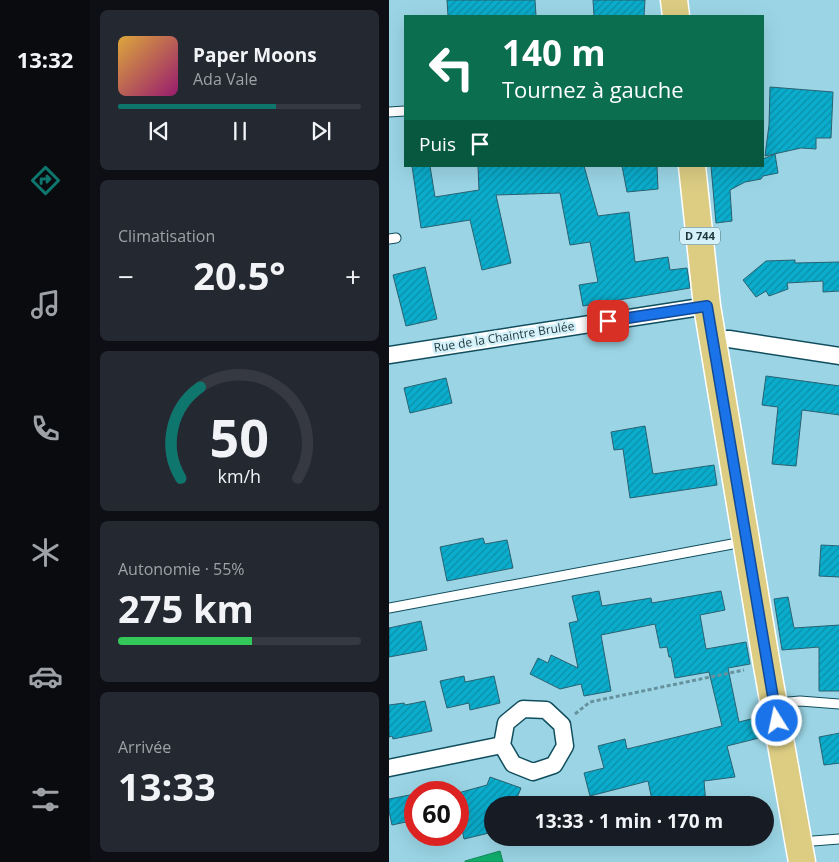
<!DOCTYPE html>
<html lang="fr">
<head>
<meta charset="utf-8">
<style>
  :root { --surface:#171b24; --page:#242831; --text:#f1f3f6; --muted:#9ea1a6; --line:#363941; --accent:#0f766e }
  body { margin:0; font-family:"Open Sans",sans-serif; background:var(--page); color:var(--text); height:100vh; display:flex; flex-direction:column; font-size:19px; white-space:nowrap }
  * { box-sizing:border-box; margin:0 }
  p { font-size:16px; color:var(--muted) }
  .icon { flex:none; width:28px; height:28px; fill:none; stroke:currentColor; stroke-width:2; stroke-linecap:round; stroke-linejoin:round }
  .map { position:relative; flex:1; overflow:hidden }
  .drawer { display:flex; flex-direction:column; gap:10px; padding:10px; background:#0d0f14; width:299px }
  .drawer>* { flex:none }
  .banner { position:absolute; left:15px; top:15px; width:360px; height:152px; border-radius:0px; box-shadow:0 5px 20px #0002; background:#0b6e4f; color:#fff; overflow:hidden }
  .speed { position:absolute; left:15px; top:781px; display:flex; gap:10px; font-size:25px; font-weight:700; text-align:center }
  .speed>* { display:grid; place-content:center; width:65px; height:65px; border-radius:50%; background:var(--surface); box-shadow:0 5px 20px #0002; line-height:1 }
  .speed .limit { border:8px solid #d22; background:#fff; color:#111 }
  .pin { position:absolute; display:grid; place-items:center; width:42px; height:42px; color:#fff; margin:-21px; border-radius:10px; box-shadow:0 2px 8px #0006 }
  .me { position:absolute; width:55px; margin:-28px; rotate:350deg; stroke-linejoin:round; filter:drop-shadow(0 0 4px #0008) }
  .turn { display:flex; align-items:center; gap:18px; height:105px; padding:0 15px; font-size:22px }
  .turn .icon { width:65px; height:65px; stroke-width:2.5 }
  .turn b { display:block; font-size:35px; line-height:42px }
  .then { display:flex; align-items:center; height:48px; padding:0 15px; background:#0003; gap:10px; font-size:19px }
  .big { font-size:38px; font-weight:700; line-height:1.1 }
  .drawer .card { flex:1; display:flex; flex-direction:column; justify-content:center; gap:8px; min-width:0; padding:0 18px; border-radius:8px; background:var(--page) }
  .drawer .dial { align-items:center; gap:0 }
  .dial svg { height:130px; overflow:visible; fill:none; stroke:var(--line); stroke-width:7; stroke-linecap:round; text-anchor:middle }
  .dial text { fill:var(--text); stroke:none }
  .song { display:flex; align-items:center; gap:15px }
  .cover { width:60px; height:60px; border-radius:8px; background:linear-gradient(135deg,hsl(40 70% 55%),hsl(320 70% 35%)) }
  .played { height:5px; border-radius:2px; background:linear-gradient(90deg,var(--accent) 65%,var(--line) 65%) }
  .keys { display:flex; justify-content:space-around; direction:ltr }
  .heat { display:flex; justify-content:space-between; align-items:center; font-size:28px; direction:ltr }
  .charge { height:8px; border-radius:4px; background:linear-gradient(90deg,#34c759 55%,var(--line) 0) }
  .trip { position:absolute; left:95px; top:796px; width:290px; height:50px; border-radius:25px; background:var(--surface); box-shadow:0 5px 20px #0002; font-weight:700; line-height:50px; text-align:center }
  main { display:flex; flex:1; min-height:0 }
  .tabs { display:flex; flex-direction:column; width:90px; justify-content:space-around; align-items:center; background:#090b0e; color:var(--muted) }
  .tabs .icon { width:35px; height:35px }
  .tabs .selected { color:var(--accent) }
  .tabs b { font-size:22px; color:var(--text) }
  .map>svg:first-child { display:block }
  .water { fill:#10ac6a; stroke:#14895c }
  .building { fill:url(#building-hatch); stroke:#296271 }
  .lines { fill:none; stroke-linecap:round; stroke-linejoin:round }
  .service-casing { stroke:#114e5d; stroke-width:11 }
  .minor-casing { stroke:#114e5d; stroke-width:19 }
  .primary-casing { stroke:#fff; stroke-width:29 }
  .path { stroke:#66929e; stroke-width:3; stroke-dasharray:4 2.5; stroke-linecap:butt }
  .service { stroke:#fff; stroke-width:9 }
  .minor { stroke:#fff; stroke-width:16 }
  .primary { stroke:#dccd83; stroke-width:26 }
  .route-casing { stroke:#114b97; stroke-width:12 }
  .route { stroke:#1a73e8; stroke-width:9 }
  .labels { text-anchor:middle; stroke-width:5; stroke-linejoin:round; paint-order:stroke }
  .shield { fill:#d4f1f9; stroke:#556e75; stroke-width:1 }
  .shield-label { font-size:11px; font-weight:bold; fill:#1e363c }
  .street-label { font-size:12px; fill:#1e363c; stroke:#d4f1f9 }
</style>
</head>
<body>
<main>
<nav class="tabs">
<b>13:32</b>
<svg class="icon selected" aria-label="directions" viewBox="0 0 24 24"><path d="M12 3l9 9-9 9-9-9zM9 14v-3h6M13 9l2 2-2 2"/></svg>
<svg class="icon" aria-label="music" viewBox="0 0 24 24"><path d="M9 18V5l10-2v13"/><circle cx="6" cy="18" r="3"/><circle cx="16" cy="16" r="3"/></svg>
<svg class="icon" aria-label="phone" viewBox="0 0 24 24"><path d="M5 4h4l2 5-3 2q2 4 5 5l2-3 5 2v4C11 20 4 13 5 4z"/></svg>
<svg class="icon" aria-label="climate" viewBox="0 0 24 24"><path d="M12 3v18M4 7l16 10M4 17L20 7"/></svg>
<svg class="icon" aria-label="car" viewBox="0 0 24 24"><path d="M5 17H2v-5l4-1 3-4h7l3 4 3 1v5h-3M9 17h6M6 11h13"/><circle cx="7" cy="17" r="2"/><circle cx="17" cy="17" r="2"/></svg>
<svg class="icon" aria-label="filters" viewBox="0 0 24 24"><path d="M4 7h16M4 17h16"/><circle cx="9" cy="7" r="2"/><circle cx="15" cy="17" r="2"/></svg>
</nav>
<section class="drawer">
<div class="card">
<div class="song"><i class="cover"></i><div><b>Paper Moons</b><p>Ada Vale</p></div></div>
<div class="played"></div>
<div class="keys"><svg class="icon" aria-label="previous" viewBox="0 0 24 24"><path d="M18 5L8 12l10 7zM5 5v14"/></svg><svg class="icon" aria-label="pause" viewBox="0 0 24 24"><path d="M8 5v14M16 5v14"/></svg><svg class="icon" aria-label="next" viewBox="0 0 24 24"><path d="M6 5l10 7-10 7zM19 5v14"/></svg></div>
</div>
<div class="card"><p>Climatisation</p>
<div class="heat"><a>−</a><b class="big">20.5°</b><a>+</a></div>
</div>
<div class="card dial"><svg viewBox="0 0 100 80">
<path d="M14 69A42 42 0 1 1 86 69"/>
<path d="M14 69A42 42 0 0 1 26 13" stroke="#0f766e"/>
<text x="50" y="56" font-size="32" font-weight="700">50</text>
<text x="50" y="72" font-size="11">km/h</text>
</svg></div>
<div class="card"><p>Autonomie · 55%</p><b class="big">275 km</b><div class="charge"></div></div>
<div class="card"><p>Arrivée</p><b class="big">13:33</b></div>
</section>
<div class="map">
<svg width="451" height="862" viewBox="0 0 451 862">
  <defs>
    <pattern id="building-hatch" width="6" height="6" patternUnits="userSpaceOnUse" patternTransform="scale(1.25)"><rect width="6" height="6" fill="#0badcd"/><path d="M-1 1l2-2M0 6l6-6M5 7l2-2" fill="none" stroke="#0b8ea8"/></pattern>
  </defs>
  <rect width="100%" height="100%" fill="#9bd5e5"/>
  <polygon class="water" points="111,851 114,862 76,862 76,861"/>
  <g class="building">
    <polygon points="58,0 146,0 147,16 59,16"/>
    <polygon points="204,0 256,0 255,16 205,16"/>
    <polygon points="381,87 444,92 442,138 427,138 427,149 412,148 376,156 380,125"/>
    <polygon points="386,154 389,173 374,176 372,179 356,182 341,190 343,221 327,223 322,166 374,166 374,159"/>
    <polygon points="23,166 41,166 46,197 90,190 89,166 195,166 209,216 240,212 246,262 279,257 281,270 298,268 301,288 194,306 190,285 209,282 201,242 181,245 171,193 107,195 122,263 93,270 81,220 32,228"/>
    <polygon points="233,166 268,166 269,189 238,192"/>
    <polygon points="406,260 406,263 451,262 451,291 434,292 434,281 398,283 399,289 380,296 377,291 367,297 354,280 377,261"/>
    <polygon points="36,267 48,319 17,326 4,275"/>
    <polygon points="377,376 451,386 451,415 413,410 407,466 383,464 389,407 373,405"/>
    <polygon points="57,378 63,403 21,413 15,388"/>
    <polygon points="256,426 264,474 325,465 328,485 241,498 234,449 225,450 222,432"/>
    <polygon points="94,538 96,544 118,540 124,568 58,581 51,547"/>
    <polygon points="432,545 451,546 451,577 430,576"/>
    <polygon points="210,591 213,606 262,598 263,603 332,591 336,610 311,615 317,649 357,642 361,664 339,668 350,722 370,717 374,737 338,746 346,777 315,781 317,805 264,805 259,781 201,796 195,773 215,768 209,746 236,739 238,749 333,726 320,672 286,678 282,657 280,657 278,647 271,648 266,624 212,635 222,691 195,696 192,684 171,689 141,674 149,658 159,663 162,655 189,668 180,623 189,621 183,596"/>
    <polygon points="399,597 405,628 451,625 451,691 430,691 430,647 393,650 385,599"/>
    <polygon points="32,621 38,650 0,657 0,628"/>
    <polygon points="75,676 76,682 105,676 111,703 81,710 80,703 58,708 51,681"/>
    <polygon points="36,701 43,731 4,739 3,736 0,737 0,705 15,703 16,705"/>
    <polygon points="451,733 451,763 435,765 430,737"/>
    <polygon points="101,777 132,788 125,805 104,805 104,832 75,839 69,810 69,793 98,785"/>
    <polygon points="26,794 26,820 3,825 0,811 0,799"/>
  </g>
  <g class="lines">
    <defs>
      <g id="service">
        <polyline points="0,112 16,111"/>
        <polyline points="0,239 7,238"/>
        <polyline points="0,608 354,542"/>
        <polyline points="387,703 411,701 451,704"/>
        <polyline points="411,842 451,839"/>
      </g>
      <g id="minor">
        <polyline points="324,339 340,339 451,356"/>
        <polyline points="0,355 318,306"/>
        <polygon points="134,709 157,710 173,725 176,746 165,765 144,772 124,764 113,745 117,723"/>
        <polyline points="0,768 113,745"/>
      </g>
      <g id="primary">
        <polyline points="285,0 287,16"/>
        <polyline points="303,166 318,306 378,666 413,862"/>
      </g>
    </defs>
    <use href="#service" class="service-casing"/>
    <use href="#minor" class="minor-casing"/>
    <use href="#primary" class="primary-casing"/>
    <polyline class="path" points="186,714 201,702 355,670"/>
    <use href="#service" class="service"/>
    <use href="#minor" class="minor"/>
    <use href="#primary" class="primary"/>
  </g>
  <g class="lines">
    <defs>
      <polyline id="route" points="219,321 318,306 388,721"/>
    </defs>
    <use href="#route" class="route-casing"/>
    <use href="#route" class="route"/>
  </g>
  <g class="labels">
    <rect class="shield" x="291" y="227.5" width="40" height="17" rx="4"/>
    <g class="shield-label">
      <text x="311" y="240">D 744</text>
    </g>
    <g class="street-label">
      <text transform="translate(115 337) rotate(-9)" y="4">Rue de la Chaintre Brulée</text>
    </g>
  </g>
</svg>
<div class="speed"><div class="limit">60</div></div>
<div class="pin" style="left:219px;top:321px;background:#d93025"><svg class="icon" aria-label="arrive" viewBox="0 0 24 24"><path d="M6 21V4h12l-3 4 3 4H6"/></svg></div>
<svg class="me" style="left:388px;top:721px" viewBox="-20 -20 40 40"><circle r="17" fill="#1a73e8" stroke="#fff" stroke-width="3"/><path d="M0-11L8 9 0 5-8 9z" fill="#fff"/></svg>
<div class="trip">13:33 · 1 min · 170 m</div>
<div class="banner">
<div class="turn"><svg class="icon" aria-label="left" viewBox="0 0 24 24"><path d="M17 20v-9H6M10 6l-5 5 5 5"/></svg><div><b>140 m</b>Tournez à gauche</div></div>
<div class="then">Puis<svg class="icon" aria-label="arrive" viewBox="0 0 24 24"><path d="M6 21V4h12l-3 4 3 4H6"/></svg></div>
</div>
</div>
</main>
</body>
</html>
